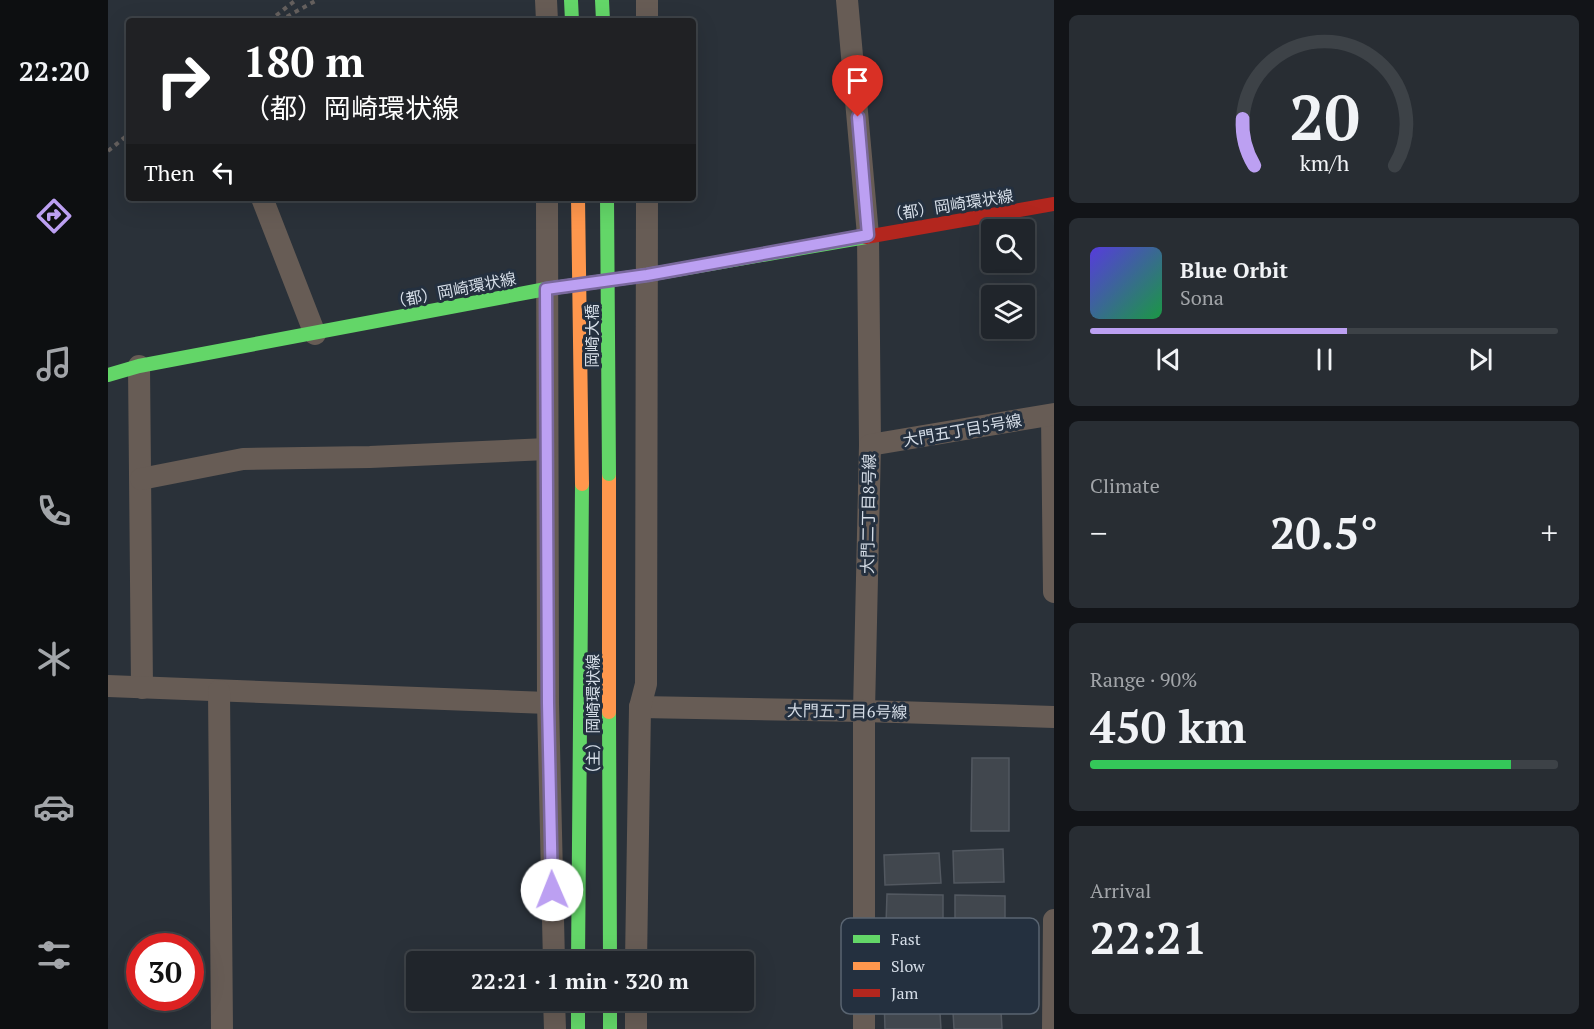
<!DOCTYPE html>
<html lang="en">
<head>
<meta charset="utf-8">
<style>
  :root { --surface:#20252b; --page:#282d33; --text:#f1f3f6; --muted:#a2a5a9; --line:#3d4247; --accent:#bca0f2 }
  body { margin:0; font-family:"PT Serif","Noto Sans JP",serif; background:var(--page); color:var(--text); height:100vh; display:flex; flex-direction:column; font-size:22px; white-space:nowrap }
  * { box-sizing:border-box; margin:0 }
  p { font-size:20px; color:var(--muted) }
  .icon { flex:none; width:33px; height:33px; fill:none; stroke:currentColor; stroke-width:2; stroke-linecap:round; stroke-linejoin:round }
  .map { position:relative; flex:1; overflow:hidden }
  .details { display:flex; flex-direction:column; gap:15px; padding:15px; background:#121418; width:540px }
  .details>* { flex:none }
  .hud { position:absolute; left:18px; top:18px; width:570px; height:183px; border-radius:6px; box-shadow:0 6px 24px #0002,0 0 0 2px var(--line); background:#202124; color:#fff; overflow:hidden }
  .controls { position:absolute; left:873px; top:219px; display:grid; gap:12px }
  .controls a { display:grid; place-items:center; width:54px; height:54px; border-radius:6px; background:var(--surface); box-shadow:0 6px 24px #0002,0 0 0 2px var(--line); font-size:30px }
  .speed { position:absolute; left:18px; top:933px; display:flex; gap:12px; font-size:30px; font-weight:700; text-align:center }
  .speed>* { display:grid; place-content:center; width:78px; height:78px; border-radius:50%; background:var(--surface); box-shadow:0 6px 24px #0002,0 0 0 2px var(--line); line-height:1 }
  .speed .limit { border:9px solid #d22; background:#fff; color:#111 }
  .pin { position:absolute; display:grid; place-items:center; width:51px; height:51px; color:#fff; margin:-62px -26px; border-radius:50% 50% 50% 0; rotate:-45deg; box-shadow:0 0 6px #0007 }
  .pin .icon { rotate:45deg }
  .me { position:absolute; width:66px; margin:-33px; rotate:359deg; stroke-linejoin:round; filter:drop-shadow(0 0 4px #0008) }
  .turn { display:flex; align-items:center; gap:21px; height:126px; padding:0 18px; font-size:27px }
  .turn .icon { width:78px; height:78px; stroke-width:2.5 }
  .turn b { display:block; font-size:42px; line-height:51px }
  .then { display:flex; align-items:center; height:57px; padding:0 18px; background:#0003; gap:12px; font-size:22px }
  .big { font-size:45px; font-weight:800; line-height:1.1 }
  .details .widget { flex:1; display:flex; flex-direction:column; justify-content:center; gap:9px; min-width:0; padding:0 21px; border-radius:9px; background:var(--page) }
  .details .dial { align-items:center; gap:0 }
  .dial svg { height:156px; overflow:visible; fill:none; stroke:var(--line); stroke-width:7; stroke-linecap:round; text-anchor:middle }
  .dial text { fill:var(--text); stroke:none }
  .song { display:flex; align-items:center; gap:18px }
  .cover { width:72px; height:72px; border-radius:9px; background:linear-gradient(135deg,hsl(250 70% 55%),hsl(140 70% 35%)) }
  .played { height:6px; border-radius:3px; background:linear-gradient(90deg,var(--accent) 55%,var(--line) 55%) }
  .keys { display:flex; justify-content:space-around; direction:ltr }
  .heat { display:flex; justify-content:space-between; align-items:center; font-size:33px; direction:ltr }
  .charge { height:9px; border-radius:4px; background:linear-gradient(90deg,#34c759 90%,var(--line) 0) }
  .trip { position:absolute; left:298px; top:951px; width:348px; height:60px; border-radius:6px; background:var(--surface); box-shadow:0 6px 24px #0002,0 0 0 2px var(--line); font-weight:800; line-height:60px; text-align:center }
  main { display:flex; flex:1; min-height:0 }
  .dock { display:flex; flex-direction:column; width:108px; justify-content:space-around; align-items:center; background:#0d0f11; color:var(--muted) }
  .dock .icon { width:42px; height:42px }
  .dock .selected { color:var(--accent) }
  .dock b { font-size:27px; color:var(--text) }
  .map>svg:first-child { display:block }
  .building { fill:#41474e; stroke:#525860; stroke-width:1.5 }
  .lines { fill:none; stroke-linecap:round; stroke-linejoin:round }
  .path { stroke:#65605e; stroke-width:4; stroke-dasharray:4.5 4.5; stroke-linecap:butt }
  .street { stroke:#675c55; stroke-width:22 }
  .fast { stroke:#63d668; stroke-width:14 }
  .slow { stroke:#ff974d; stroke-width:14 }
  .jam { stroke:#b3261e; stroke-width:14 }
  .fast-bridge { stroke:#63d668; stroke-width:14 }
  .slow-bridge { stroke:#ff974d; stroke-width:14 }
  .route-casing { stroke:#7a689d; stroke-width:15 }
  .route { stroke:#bca0f2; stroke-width:10 }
  .labels { text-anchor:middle; stroke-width:6; stroke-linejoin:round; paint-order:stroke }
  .street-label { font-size:16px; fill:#d5dde7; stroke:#24303f }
  .key { fill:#24303f; stroke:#596471; stroke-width:1.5 }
  .key-label { font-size:16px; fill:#d5dde7 }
</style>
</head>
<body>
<main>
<nav class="dock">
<b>22:20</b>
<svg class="icon selected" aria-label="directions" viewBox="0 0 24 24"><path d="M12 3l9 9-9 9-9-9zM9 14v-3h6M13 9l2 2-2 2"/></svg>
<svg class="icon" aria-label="music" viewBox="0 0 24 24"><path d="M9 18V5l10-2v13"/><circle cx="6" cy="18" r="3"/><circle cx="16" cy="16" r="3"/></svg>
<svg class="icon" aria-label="phone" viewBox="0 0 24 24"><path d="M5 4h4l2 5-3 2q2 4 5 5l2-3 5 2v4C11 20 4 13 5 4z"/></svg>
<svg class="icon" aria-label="climate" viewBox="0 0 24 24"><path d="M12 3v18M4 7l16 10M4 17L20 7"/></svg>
<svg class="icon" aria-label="car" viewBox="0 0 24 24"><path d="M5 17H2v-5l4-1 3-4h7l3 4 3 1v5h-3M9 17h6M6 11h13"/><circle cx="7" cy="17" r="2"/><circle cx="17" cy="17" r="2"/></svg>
<svg class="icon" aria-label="filters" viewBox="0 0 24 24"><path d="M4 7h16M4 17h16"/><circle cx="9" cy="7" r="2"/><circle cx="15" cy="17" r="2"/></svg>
</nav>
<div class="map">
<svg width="946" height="1029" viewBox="0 0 946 1029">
  <rect width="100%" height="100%" fill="#2a3139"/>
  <g class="building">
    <polygon points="864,758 901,758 901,831 863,831"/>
    <polygon points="895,849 896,882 846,883 845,851"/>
    <polygon points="831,853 833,883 777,885 776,855"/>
    <polygon points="779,894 835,895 835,926 778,925"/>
    <polygon points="847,895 897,896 897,927 847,926"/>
    <polygon points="892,992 894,1029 846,1029 844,995"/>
    <polygon points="831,996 833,1029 777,1029 776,998"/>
  </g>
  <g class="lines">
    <g class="path">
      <polyline points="161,21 188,0"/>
      <polyline points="171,21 209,0"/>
      <polyline points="0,151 21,134"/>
    </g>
    <g class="street">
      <polyline points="438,0 439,21"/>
      <polyline points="539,0 539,21"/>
      <polyline points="739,0 760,235 762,445 756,711 756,1029"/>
      <polyline points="154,198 207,334"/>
      <polyline points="439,198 440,703 446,962"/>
      <polyline points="31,366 34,688"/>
      <polyline points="944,415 946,592"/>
      <polyline points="762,445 946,414"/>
      <polyline points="33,479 135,459 262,457 439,449"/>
      <polyline points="0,686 440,703"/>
      <polyline points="111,691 114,1029"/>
      <polyline points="532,707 756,711 946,717"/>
      <polyline points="528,962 532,707 538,684 539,198"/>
      <polyline points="446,1000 447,1029"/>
      <polyline points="528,1029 528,1000"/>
      <polyline points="945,1029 946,920"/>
    </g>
    <g class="fast">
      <polyline points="463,0 464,21"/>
      <polyline points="494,0 495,21"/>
      <polyline points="0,375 31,366 438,289 539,275 758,237"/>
      <polyline points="501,712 502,962"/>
      <polyline points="470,962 474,484"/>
      <polyline points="470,1000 470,1029"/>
      <polyline points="502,1000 502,1029"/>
    </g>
    <polyline class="slow" points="501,474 501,712"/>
    <polyline class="jam" points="758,237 946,204"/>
    <polyline class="fast-bridge" points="499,198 501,474"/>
    <polyline class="slow-bridge" points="470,198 474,484"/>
  </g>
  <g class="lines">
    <defs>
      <polyline id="route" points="444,890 440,703 438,289 539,275 760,235 750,117"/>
    </defs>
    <use href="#route" class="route-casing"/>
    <use href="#route" class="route"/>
  </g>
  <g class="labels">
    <g class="street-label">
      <text transform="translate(842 205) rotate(-9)" y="6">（都）岡崎環状線</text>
      <text transform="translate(345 290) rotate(-11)" y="6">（都）岡崎環状線</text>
      <text transform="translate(484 336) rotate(-90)" y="6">岡崎大橋</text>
      <text transform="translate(854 430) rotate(-10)" y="6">大門五丁目5号線</text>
      <text transform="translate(760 514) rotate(-89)" y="6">大門二丁目8号線</text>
      <text transform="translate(739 711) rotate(1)" y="6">大門五丁目6号線</text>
      <text transform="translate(485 718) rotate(-90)" y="6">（主）岡崎環状線</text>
    </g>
  </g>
  <rect x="733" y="918" width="198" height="96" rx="9" class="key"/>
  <rect x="745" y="935" width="27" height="8" fill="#63d668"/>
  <rect x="745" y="962" width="27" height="8" fill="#ff974d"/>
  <rect x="745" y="989" width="27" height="8" fill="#b3261e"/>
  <g class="key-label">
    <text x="783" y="945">Fast</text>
    <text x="783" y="972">Slow</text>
    <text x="783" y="999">Jam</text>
  </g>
</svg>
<div class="controls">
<a><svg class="icon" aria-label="search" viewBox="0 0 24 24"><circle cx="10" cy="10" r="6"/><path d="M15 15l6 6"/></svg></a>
<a><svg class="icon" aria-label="layers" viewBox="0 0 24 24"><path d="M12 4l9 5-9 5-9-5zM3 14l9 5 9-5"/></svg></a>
</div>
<div class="speed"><div class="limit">30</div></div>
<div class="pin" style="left:750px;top:117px;background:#d93025"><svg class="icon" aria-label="arrive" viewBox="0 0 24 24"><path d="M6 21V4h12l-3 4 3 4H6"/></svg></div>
<svg class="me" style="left:444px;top:890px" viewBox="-20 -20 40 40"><circle r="19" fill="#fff"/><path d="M0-13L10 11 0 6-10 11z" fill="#bca0f2"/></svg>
<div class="trip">22:21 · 1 min · 320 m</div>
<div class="hud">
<div class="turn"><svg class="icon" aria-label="right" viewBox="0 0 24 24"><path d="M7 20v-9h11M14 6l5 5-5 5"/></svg><div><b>180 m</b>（都）岡崎環状線</div></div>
<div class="then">Then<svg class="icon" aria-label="left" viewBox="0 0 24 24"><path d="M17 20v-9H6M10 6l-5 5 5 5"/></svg></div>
</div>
</div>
<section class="details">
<div class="widget dial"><svg viewBox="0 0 100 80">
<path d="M14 69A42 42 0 1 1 86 69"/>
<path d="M14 69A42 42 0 0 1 8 45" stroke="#bca0f2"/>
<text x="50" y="56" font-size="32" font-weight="700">20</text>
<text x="50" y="72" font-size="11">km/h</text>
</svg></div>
<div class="widget">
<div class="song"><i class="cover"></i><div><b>Blue Orbit</b><p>Sona</p></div></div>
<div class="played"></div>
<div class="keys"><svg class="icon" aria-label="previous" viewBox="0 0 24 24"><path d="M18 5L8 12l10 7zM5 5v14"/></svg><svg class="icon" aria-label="pause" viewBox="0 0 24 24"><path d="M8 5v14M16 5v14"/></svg><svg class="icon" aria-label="next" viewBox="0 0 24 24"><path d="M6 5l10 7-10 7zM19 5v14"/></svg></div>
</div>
<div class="widget"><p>Climate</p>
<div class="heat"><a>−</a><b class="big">20.5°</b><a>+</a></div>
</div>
<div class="widget"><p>Range · 90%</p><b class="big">450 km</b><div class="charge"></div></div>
<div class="widget"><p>Arrival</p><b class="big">22:21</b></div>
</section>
</main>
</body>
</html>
